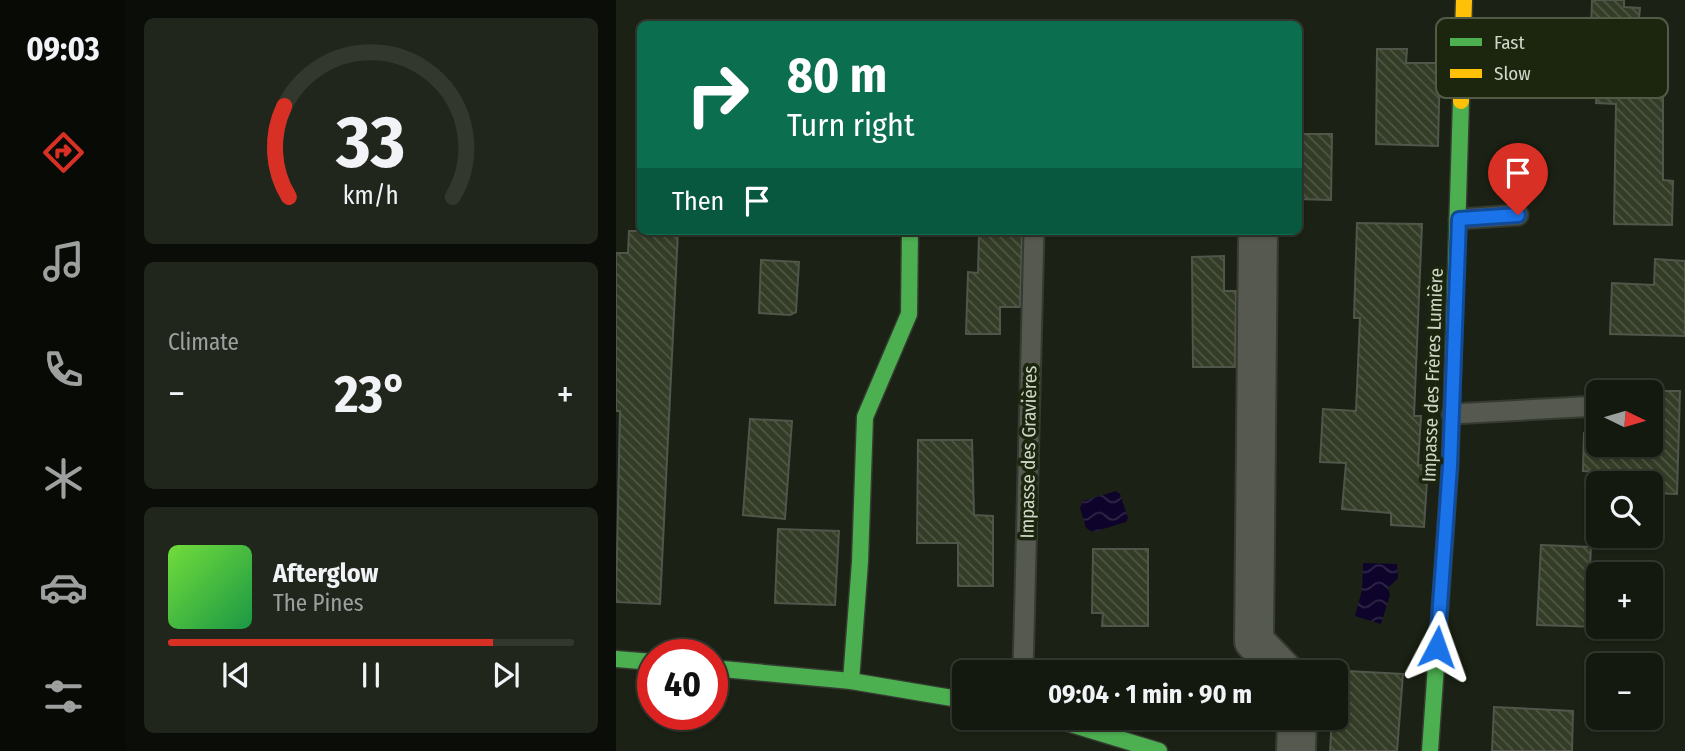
<!DOCTYPE html>
<html lang="en">
<head>
<meta charset="utf-8">
<style>
  :root { --surface:#14190f; --page:#21261d; --text:#f1f3f6; --muted:#9da09e; --line:#33382f; --accent:#d93025 }
  body { margin:0; font-family:"Fira Sans Condensed",sans-serif; background:var(--page); color:var(--text); height:100vh; display:flex; flex-direction:column; font-size:26px; white-space:nowrap }
  * { box-sizing:border-box; margin:0 }
  p { font-size:23px; color:var(--muted) }
  .icon { flex:none; width:38px; height:38px; fill:none; stroke:currentColor; stroke-width:2; stroke-linecap:round; stroke-linejoin:round }
  .map { position:relative; flex:1; overflow:hidden }
  .sheet { display:flex; flex-direction:column; gap:18px; padding:18px; background:#0b0e08; width:490px }
  .sheet>* { flex:none }
  .guide { position:absolute; left:21px; top:21px; width:665px; height:214px; border-radius:10px; box-shadow:0 2px 5px #0004,0 0 0 2px var(--line); background:#0b6e4f; color:#fff; overflow:hidden }
  .needle { width:46px; rotate:95deg }
  .buttons { position:absolute; left:970px; top:380px; display:grid; gap:14px }
  .buttons a { display:grid; place-items:center; width:77px; height:77px; border-radius:10px; background:var(--surface); box-shadow:0 2px 5px #0004,0 0 0 2px var(--line); font-size:35px }
  .speed { position:absolute; left:21px; top:639px; display:flex; gap:14px; font-size:35px; font-weight:700; text-align:center }
  .speed>* { display:grid; place-content:center; width:91px; height:91px; border-radius:50%; background:var(--surface); box-shadow:0 2px 5px #0004,0 0 0 2px var(--line); line-height:1 }
  .speed .limit { border:10px solid #d22; background:#fff; color:#111 }
  .pin { position:absolute; display:grid; place-items:center; width:60px; height:60px; color:#fff; margin:-72px -30px; border-radius:50% 50% 50% 0; rotate:-45deg; box-shadow:0 0 7px #0007 }
  .pin .icon { rotate:45deg }
  .me { position:absolute; width:77px; margin:-38px; rotate:4deg; stroke-linejoin:round; filter:drop-shadow(0 0 5px #0008) }
  .turn { display:flex; align-items:center; gap:24px; height:147px; padding:0 35px; font-size:32px }
  .turn .icon { width:91px; height:91px; stroke-width:2.5 }
  .turn b { display:block; font-size:49px; line-height:60px }
  .then { display:flex; align-items:center; height:66px; padding:0 35px; background:#0003; gap:14px; font-size:26px }
  .big { font-size:52px; font-weight:700; line-height:1.1 }
  .sheet .widget { flex:1; display:flex; flex-direction:column; justify-content:center; gap:10px; min-width:0; padding:0 24px; border-radius:10px; background:var(--page) }
  .sheet .dial { align-items:center; gap:0 }
  .dial svg { height:182px; overflow:visible; fill:none; stroke:var(--line); stroke-width:7; stroke-linecap:round; text-anchor:middle }
  .dial text { fill:var(--text); stroke:none }
  .song { display:flex; align-items:center; gap:21px }
  .cover { width:84px; height:84px; border-radius:10px; background:linear-gradient(135deg,hsl(100 70% 55%),hsl(140 70% 35%)) }
  .played { height:7px; border-radius:4px; background:linear-gradient(90deg,var(--accent) 80%,var(--line) 80%) }
  .keys { display:flex; justify-content:space-around; direction:ltr }
  .heat { display:flex; justify-content:space-between; align-items:center; font-size:38px; direction:ltr }
  .trip { position:absolute; left:336px; top:660px; width:396px; height:70px; border-radius:10px; background:var(--surface); box-shadow:0 2px 5px #0004,0 0 0 2px var(--line); font-weight:700; line-height:70px; text-align:center }
  main { display:flex; flex:1; min-height:0 }
  .dock { display:flex; flex-direction:column; width:126px; justify-content:space-around; align-items:center; background:#080a06; color:var(--muted) }
  .dock .icon { width:49px; height:49px }
  .dock .on { color:var(--accent) }
  .dock b { font-size:32px; color:var(--text) }
  .map>svg:first-child { display:block }
  .water { fill:url(#water-waves) }
  .building { fill:url(#building-back-hatch); stroke:#51564b; stroke-width:2 }
  .lines { fill:none; stroke-linecap:round; stroke-linejoin:round }
  .lane-casing { stroke:#363b32; stroke-width:23 }
  .street-casing { stroke:#363b32; stroke-width:42 }
  .fast-casing { stroke:#363b32; stroke-width:19 }
  .slow-casing { stroke:#363b32; stroke-width:19 }
  .lane { stroke:#555950; stroke-width:19 }
  .street { stroke:#555950; stroke-width:38 }
  .fast { stroke:#4caf50; stroke-width:16 }
  .slow { stroke:#ffc107; stroke-width:16 }
  .route-casing { stroke:#114b97; stroke-width:18 }
  .route { stroke:#1a73e8; stroke-width:12 }
  .labels { text-anchor:middle; stroke-width:7; stroke-linejoin:round; paint-order:stroke }
  .street-label { font-size:19px; fill:#cfd6c8; stroke:#1c260f }
  .key { fill:#1c260f; stroke:#525b46; stroke-width:2 }
  .key-label { font-size:19px; fill:#cfd6c8 }
</style>
</head>
<body>
<main>
<nav class="dock">
<b>09:03</b>
<svg class="icon on" aria-label="directions" viewBox="0 0 24 24"><path d="M12 3l9 9-9 9-9-9zM9 14v-3h6M13 9l2 2-2 2"/></svg>
<svg class="icon" aria-label="music" viewBox="0 0 24 24"><path d="M9 18V5l10-2v13"/><circle cx="6" cy="18" r="3"/><circle cx="16" cy="16" r="3"/></svg>
<svg class="icon" aria-label="phone" viewBox="0 0 24 24"><path d="M5 4h4l2 5-3 2q2 4 5 5l2-3 5 2v4C11 20 4 13 5 4z"/></svg>
<svg class="icon" aria-label="climate" viewBox="0 0 24 24"><path d="M12 3v18M4 7l16 10M4 17L20 7"/></svg>
<svg class="icon" aria-label="car" viewBox="0 0 24 24"><path d="M5 17H2v-5l4-1 3-4h7l3 4 3 1v5h-3M9 17h6M6 11h13"/><circle cx="7" cy="17" r="2"/><circle cx="17" cy="17" r="2"/></svg>
<svg class="icon" aria-label="filters" viewBox="0 0 24 24"><path d="M4 7h16M4 17h16"/><circle cx="9" cy="7" r="2"/><circle cx="15" cy="17" r="2"/></svg>
</nav>
<section class="sheet">
<div class="widget dial"><svg viewBox="0 0 100 80">
<path d="M14 69A42 42 0 1 1 86 69"/>
<path d="M14 69A42 42 0 0 1 12 29" stroke="#d93025"/>
<text x="50" y="56" font-size="32" font-weight="700">33</text>
<text x="50" y="72" font-size="11">km/h</text>
</svg></div>
<div class="widget"><p>Climate</p>
<div class="heat"><a>−</a><b class="big">23°</b><a>+</a></div>
</div>
<div class="widget">
<div class="song"><i class="cover"></i><div><b>Afterglow</b><p>The Pines</p></div></div>
<div class="played"></div>
<div class="keys"><svg class="icon" aria-label="previous" viewBox="0 0 24 24"><path d="M18 5L8 12l10 7zM5 5v14"/></svg><svg class="icon" aria-label="pause" viewBox="0 0 24 24"><path d="M8 5v14M16 5v14"/></svg><svg class="icon" aria-label="next" viewBox="0 0 24 24"><path d="M6 5l10 7-10 7zM19 5v14"/></svg></div>
</div>
</section>
<div class="map">
<svg width="1069" height="751" viewBox="0 0 1069 751">
  <defs>
    <pattern id="water-waves" width="16" height="10" patternUnits="userSpaceOnUse" patternTransform="scale(1.75)"><rect width="16" height="10" fill="#0e032a"/><path d="M0 5q4-4 8 0t8 0" fill="none" stroke="#302747"/></pattern>
    <pattern id="building-back-hatch" width="6" height="6" patternUnits="userSpaceOnUse" patternTransform="scale(1.75)"><rect width="6" height="6" fill="#333c26"/><path d="M-1 5l2 2M0 0l6 6M5-1l2 2" fill="none" stroke="#505744"/></pattern>
  </defs>
  <rect width="100%" height="100%" fill="#1b2114"/>
  <g class="water">
    <polygon points="500,491 504,494 512,518 510,522 477,532 470,528 464,508 467,501"/>
    <polygon points="747,563 781,564 782,578 772,588 774,595 765,624 739,616 746,590"/>
  </g>
  <g class="building">
    <polygon points="976,0 1008,0 1008,7 1024,8 1023,18 1036,19 1035,41 1040,41 1038,86 1047,86 1047,180 1057,181 1056,225 998,224 1000,104 980,103 981,89 964,88 968,28 975,29"/>
    <polygon points="761,49 791,49 790,63 824,63 822,146 760,144"/>
    <polygon points="682,134 716,134 715,200 682,199"/>
    <polygon points="741,223 806,224 798,416 805,416 802,465 812,466 808,527 775,525 775,513 726,509 730,463 704,462 707,409 740,411 744,318 738,318"/>
    <polygon points="13,231 62,231 44,604 0,602 4,411 0,411 0,253 12,253"/>
    <polygon points="363,234 406,235 404,307 384,307 384,334 350,334 352,272 362,273"/>
    <polygon points="608,256 608,291 620,291 619,367 577,367 576,257"/>
    <polygon points="1039,259 1069,261 1069,336 994,334 996,283 1038,285"/>
    <polygon points="145,260 183,262 180,312 174,315 143,313"/>
    <polygon points="1064,391 1061,494 1034,493 1034,483 982,483 981,492 982,472 967,471 968,433 982,434 982,444 1034,444 1033,391"/>
    <polygon points="134,419 176,421 169,519 127,515"/>
    <polygon points="302,440 356,440 358,515 377,516 377,586 342,586 342,543 301,543"/>
    <polygon points="162,529 223,531 219,605 159,603"/>
    <polygon points="925,545 975,547 973,585 982,586 982,627 921,625"/>
    <polygon points="477,549 532,549 532,626 486,626 487,613 476,613"/>
    <polygon points="732,671 787,674 781,751 714,751 716,718 719,718 719,711 729,712"/>
    <polygon points="878,707 957,711 956,751 876,751"/>
  </g>
  <g class="lines">
    <defs>
      <g id="lane">
        <polyline points="843,219 902,215"/>
        <polyline points="836,414 982,406"/>
        <polyline points="407,672 418,231"/>
      </g>
      <g id="street">
        <polyline points="642,231 638,641 668,672"/>
        <polyline points="680,751 681,718"/>
      </g>
      <g id="fast">
        <polyline points="0,659 37,662"/>
        <polyline points="96,668 235,681 348,700"/>
        <polyline points="235,681 244,562 249,417 293,314 294,231"/>
        <polyline points="435,718 543,751"/>
        <polyline points="814,751 834,466 845,101"/>
      </g>
      <polyline id="slow" points="845,101 848,0"/>
    </defs>
    <use href="#lane" class="lane-casing"/>
    <use href="#street" class="street-casing"/>
    <use href="#fast" class="fast-casing"/>
    <use href="#slow" class="slow-casing"/>
    <use href="#lane" class="lane"/>
    <use href="#street" class="street"/>
    <use href="#fast" class="fast"/>
    <use href="#slow" class="slow"/>
  </g>
  <g class="lines">
    <defs>
      <polyline id="route" points="821,647 834,466 843,219 902,215"/>
    </defs>
    <use href="#route" class="route-casing"/>
    <use href="#route" class="route"/>
  </g>
  <g class="labels">
    <g class="street-label">
      <text transform="translate(816 375) rotate(-88)" y="7">Impasse des Frères Lumière</text>
      <text transform="translate(412 452) rotate(-89)" y="7">Impasse des Gravières</text>
    </g>
  </g>
  <rect x="820" y="18" width="232" height="80" rx="10" class="key"/>
  <rect x="834" y="38" width="32" height="8" fill="#4caf50"/>
  <rect x="834" y="69" width="32" height="9" fill="#ffc107"/>
  <g class="key-label">
    <text x="878" y="49">Fast</text>
    <text x="878" y="80">Slow</text>
  </g>
</svg>
<div class="buttons">
<a><svg class="needle" viewBox="-14 -14 28 28"><path d="M0-13l5 13h-10z" fill="#e53935"/><path d="M0 13l5-13h-10z" fill="#9da09e"/></svg></a>
<a><svg class="icon" aria-label="search" viewBox="0 0 24 24"><circle cx="10" cy="10" r="6"/><path d="M15 15l6 6"/></svg></a>
<a>+</a>
<a>−</a>
</div>
<div class="speed"><div class="limit">40</div></div>
<div class="pin" style="left:902px;top:215px;background:#d93025"><svg class="icon" aria-label="arrive" viewBox="0 0 24 24"><path d="M6 21V4h12l-3 4 3 4H6"/></svg></div>
<svg class="me" style="left:821px;top:647px" viewBox="-20 -20 40 40"><path d="M0-17L14 15 0 8-14 15z" fill="#1a73e8" stroke="#fff" stroke-width="4"/></svg>
<div class="trip">09:04 · 1 min · 90 m</div>
<div class="guide">
<div class="turn"><svg class="icon" aria-label="right" viewBox="0 0 24 24"><path d="M7 20v-9h11M14 6l5 5-5 5"/></svg><div><b>80 m</b>Turn right</div></div>
<div class="then">Then<svg class="icon" aria-label="arrive" viewBox="0 0 24 24"><path d="M6 21V4h12l-3 4 3 4H6"/></svg></div>
</div>
</div>
</main>
</body>
</html>
